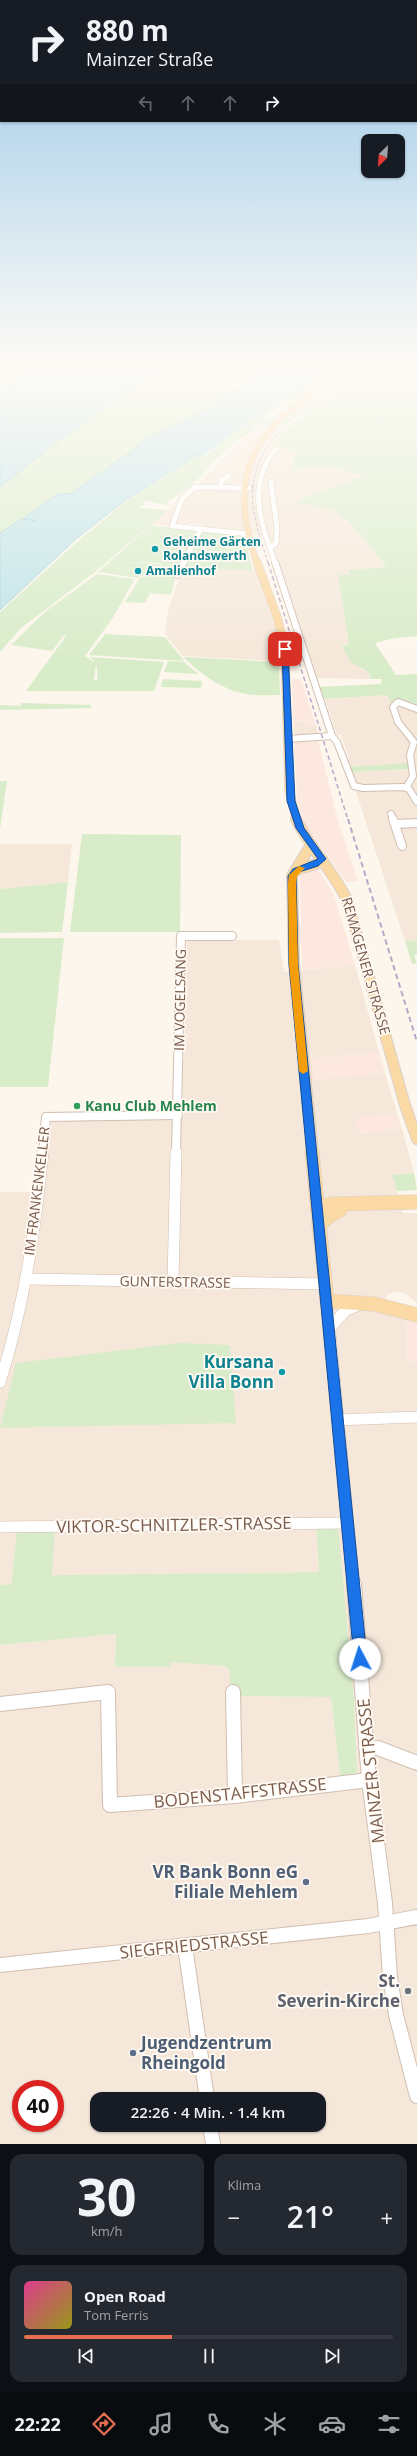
<!DOCTYPE html>
<html lang="de">
<head>
<meta charset="utf-8">
<style>
  :root { --surface:#171b24; --page:#242831; --text:#f1f3f6; --muted:#9ea1a6; --line:#363941; --accent:#e76f51 }
  body { margin:0; font-family:"Open Sans",sans-serif; background:var(--page); color:var(--text); height:100vh; display:flex; flex-direction:column; font-size:15px; white-space:nowrap }
  * { box-sizing:border-box; margin:0 }
  p { font-size:13px; color:var(--muted) }
  .icon { flex:none; width:22px; height:22px; fill:none; stroke:currentColor; stroke-width:2; stroke-linecap:round; stroke-linejoin:round }
  .map { position:relative; height:2144px; overflow:hidden }
  .sheet { display:flex; flex-direction:column; gap:10px; padding:10px; background:#0d0f14; flex:1 }
  .sheet>* { flex:none }
  .top-card { position:absolute; left:0px; top:0px; width:417px; height:122px; box-shadow:0 1px 3px #0004; background:#171b24; color:var(--text); overflow:hidden }
  .needle { width:26px; rotate:205deg }
  .controls { position:absolute; left:361px; top:134px; display:grid; gap:8px }
  .controls a { display:grid; place-items:center; width:44px; height:44px; border-radius:8px; background:var(--surface); box-shadow:0 1px 3px #0004; font-size:20px }
  .speed { position:absolute; left:12px; top:2080px; display:flex; gap:8px; font-size:20px; font-weight:700; text-align:center }
  .speed>* { display:grid; place-content:center; width:52px; height:52px; border-radius:50%; background:var(--surface); box-shadow:0 1px 3px #0004; line-height:1 }
  .speed .limit { border:6px solid #d22; background:#fff; color:#111 }
  .pin { position:absolute; display:grid; place-items:center; width:34px; height:34px; color:#fff; margin:-17px; border-radius:8px; box-shadow:0 2px 6px #0006 }
  .me { position:absolute; width:44px; margin:-22px; rotate:355deg; stroke-linejoin:round; filter:drop-shadow(0 0 3px #0008) }
  .turn { display:flex; align-items:center; gap:14px; height:84px; padding:0 20px; font-size:18px }
  .turn .icon { width:52px; height:52px; stroke-width:2.5 }
  .turn b { display:block; font-size:28px; line-height:34px }
  .lanes { display:flex; align-items:center; height:38px; padding:0 20px; background:#0003; justify-content:center; gap:20px; direction:ltr }
  .lanes .off { opacity:.35 }
  .big { font-size:30px; font-weight:600; line-height:1.1 }
  .sheet .card { flex:1; display:flex; flex-direction:column; justify-content:center; gap:6px; min-width:0; padding:0 14px; border-radius:12px; background:var(--page) }
  .sheet .dial { align-items:center; gap:0 }
  .dial b { font-size:52px; line-height:1 }
  .song { display:flex; align-items:center; gap:12px }
  .cover { width:48px; height:48px; border-radius:6px; background:linear-gradient(135deg,hsl(330 70% 55%),hsl(60 70% 35%)) }
  .played { height:4px; border-radius:2px; background:linear-gradient(90deg,var(--accent) 40%,var(--line) 40%) }
  .keys { display:flex; justify-content:space-around; direction:ltr }
  .heat { display:flex; justify-content:space-between; align-items:center; font-size:22px; direction:ltr }
  .sheet .tiles { flex:1; display:grid; gap:10px; grid-template-columns:1fr 1fr }
  .card:last-child { grid-column:span 2 }
  .trip { position:absolute; left:90px; top:2092px; width:236px; height:40px; border-radius:12px; background:var(--surface); box-shadow:0 1px 3px #0004; font-weight:600; line-height:40px; text-align:center }
  .dock { display:flex; height:64px; justify-content:space-around; align-items:center; background:#090b0e; color:var(--muted) }
  .dock .icon { width:28px; height:28px }
  .dock .active { color:var(--accent) }
  .dock b { font-size:18px; color:var(--text) }
  .map>svg:first-child { display:block }
  .residential { fill:#f5e8da; fill-rule:evenodd }
  .commercial { fill:#fde8e0 }
  .green { fill:#d8ecc9 }
  .water { fill:#bfe3e8; stroke:#a5d3da }
  .lines { fill:none; stroke-linecap:round; stroke-linejoin:round }
  .minor-tunnel { stroke:#dcd0c4; stroke-width:5; stroke-dasharray:5 2.5; stroke-linecap:butt }
  .minor-far4-casing { stroke:#d1beb0; stroke-width:6 }
  .minor-far3-casing { stroke:#d1beb0; stroke-width:8 }
  .minor-far2-casing { stroke:#d1beb0; stroke-width:10 }
  .minor-far1-casing { stroke:#d1beb0; stroke-width:12 }
  .minor-casing { stroke:#d1beb0; stroke-width:16 }
  .major-far3-casing { stroke:#dad1cd; stroke-width:7 }
  .major-far2-casing { stroke:#dad1cd; stroke-width:9 }
  .major-far1-casing { stroke:#dad1cd; stroke-width:12 }
  .major-casing { stroke:#dad1cd; stroke-width:15 }
  .minor-far4 { stroke:#fff; stroke-width:5 }
  .minor-far3 { stroke:#fff; stroke-width:6 }
  .minor-far2 { stroke:#fff; stroke-width:8 }
  .minor-far1 { stroke:#fff; stroke-width:11 }
  .minor { stroke:#fff; stroke-width:14 }
  .major-far3 { stroke:#fbd9a5; stroke-width:6 }
  .major-far2 { stroke:#fbd9a5; stroke-width:8 }
  .major-far1 { stroke:#fbd9a5; stroke-width:10 }
  .major { stroke:#fbd9a5; stroke-width:14 }
  .rail-far2 { stroke:#b9a8c9; stroke-width:1; stroke-dasharray:3.5 2; stroke-linecap:butt }
  .rail-far1 { stroke:#b9a8c9; stroke-width:1.5; stroke-dasharray:4.5 3; stroke-linecap:butt }
  .rail { stroke:#b9a8c9; stroke-width:2; stroke-dasharray:5.5 3.5; stroke-linecap:butt }
  .route { fill:#1a73e8; stroke:#114b97 }
  .slow { fill:#f59e0b }
  .culture-dot { fill:#0f9aa8; stroke:#fffaf3; stroke-width:1.5 }
  .leisure-dot { fill:#2e9e5b; stroke:#fffaf3; stroke-width:1.5 }
  .service-dot { fill:#5c6f8a; stroke:#fffaf3; stroke-width:1.5 }
  .worship-dot { fill:#6b7280; stroke:#fffaf3; stroke-width:1.5 }
  .labels { text-anchor:middle; stroke-width:3.5; stroke-linejoin:round; paint-order:stroke }
  .far-culture-label { font-size:12px; font-weight:bold; fill:#0d838f; stroke:#fffaf3; text-anchor:start }
  .street-label { font-size:14px; fill:#7a5c4d; stroke:#fffaf3 }
  .leisure-label { font-size:14px; font-weight:bold; fill:#27864d; stroke:#fffaf3; text-anchor:start }
  .near-culture-label { font-size:17px; font-weight:bold; fill:#0d838f; stroke:#fffaf3; text-anchor:end }
  .near-street-label { font-size:17px; fill:#7a5c4d; stroke:#fffaf3 }
  .near-service-label { font-size:17px; font-weight:bold; fill:#4e5e75; stroke:#fffaf3; text-anchor:end }
  .near-worship-label { font-size:17px; font-weight:bold; fill:#5b616d; stroke:#fffaf3; text-anchor:end }
</style>
</head>
<body>
<div class="map">
<svg width="417" height="2144" viewBox="0 0 417 2144">
  <rect width="100%" height="100%" fill="#fdf6ec"/>
  <g class="residential">
    <polygon points="357,364 381,364 360,380 321,400 310,398"/>
    <polygon points="262,425 286,429 273,445 295,451 293,469 336,468 365,476 295,502 330,509 346,518 387,567 348,570 350,575 338,576 349,644 343,645 363,670 368,672 370,679 315,678 269,536 202,529 203,525 174,523 171,526 152,524 191,488 198,484 236,445"/>
    <polygon points="182,568 256,570 278,638 280,661 182,656 165,634 168,612"/>
    <polygon points="387,695 392,704 417,710 417,940 405,941 356,792 357,785 353,772 409,769 408,764 347,767 345,760 349,759 341,735 337,735 325,699"/>
    <polygon points="293,721 306,722 307,726 316,726 319,737 295,737"/>
    <polygon points="0,844 72,844 68,882 0,889"/>
    <path d="M187 940H279L284 972 355 965 379 1052 312 1059 315 1079 385 1073 397 1113 356 1118 360 1133 402 1129 414 1173 392 1175 403 1213H417V1303L405 1293 393 1292 386 1296 383 1312 405 1319 408 1362H417V2144H0V1645L116 1634 115 1667 170 1666V1662L225 1666 230 1671V1696L331 1697 340 1775 354 1774 357 1771 354 1698 316 1526 319 1572 51 1575 55 1530H17L11 1585H0V1192H44L51 1123 54 1120 184 1117 181 1060H184L185 1016H182V1005H185ZM21 2089H55V2123H21ZM97 2099H319V2125H97Z"/>
  </g>
  <g class="commercial">
    <polygon points="292,679 301,679 316,726 306,726 306,722 293,721"/>
    <polygon points="294,740 318,740 338,821 358,881 346,882 304,823 297,800"/>
    <polygon points="314,869 318,869 334,895 355,965 303,970 299,924 301,923 300,875"/>
    <polygon points="379,1052 385,1073 314,1080 312,1059"/>
    <polygon points="397,1113 402,1129 359,1133 356,1118"/>
    <polygon points="405,1319 417,1323 417,1362 408,1362"/>
  </g>
  <g class="green">
    <polygon points="0,364 45,364 0,391"/>
    <path d="M175 364H279C266 374 249 375 244 392L232 391 211 408 138 444 140 446 69 494 58 495 25 518 36 521 22 519 0 533V487C56 443 111 397 175 364Z"/>
    <path d="M337 364H350C335 376 302 403 283 400Z"/>
    <path d="M387 364H417V636L390 639 375 643 396 675 417 674V707L407 702 393 701 391 704 387 695 322 699 318 687 381 684 382 679H371L368 672 350 661 342 646 349 644 338 575H350L348 570 387 567 346 518 330 509 294 502 364 476 336 468 293 469 295 451 272 445C288 426 304 411 326 400 347 389 370 381 387 364Z"/>
    <polygon points="310,398 321,400 300,412 281,428 275,427"/>
    <path d="M282 401 289 402 280 406 267 417 272 418 292 402H296L269 426 260 425C244 437 226 448 212 464 201 477 185 492 167 502L170 506 142 500 145 504 139 508 168 510 95 572 21 628 0 652V612L78 541 128 500 195 458 194 456 201 458 257 416Z"/>
    <polygon points="151,525 197,531 177,569 176,575 158,574 162,563 119,562 161,564 157,574 146,574 138,578 98,572"/>
    <polygon points="202,531 243,535 253,570 182,568"/>
    <path d="M97 574 135 579 112 619 85 656 96 664 94 680H97C98 669 98 665 90 657L164 662 154 691H26L66 636 64 635 52 651 11 645 46 611Z"/>
    <polygon points="147,575 176,576 171,595 150,593 145,603 125,602 139,579"/>
    <polygon points="105,634 165,637 184,661 89,655"/>
    <path d="M183 657 279 662 280 695C269 695 257 696 246 694 222 690 200 673 183 657Z"/>
    <polygon points="168,661 184,662 198,674 164,672"/>
    <polygon points="163,679 202,681 201,688 161,687"/>
    <polygon points="21,703 91,705 91,708 0,710 0,705 21,706"/>
    <polygon points="408,763 409,769 353,772 349,772 347,767"/>
    <polygon points="0,781 7,781 0,829"/>
    <polygon points="82,834 181,835 180,932 70,932"/>
    <polygon points="68,882 62,932 0,933 0,889"/>
    <polygon points="0,938 64,938 48,1087 0,1087"/>
    <polygon points="417,940 417,954 414,955 417,963 412,964 405,941"/>
    <polygon points="414,1173 417,1190 397,1191 392,1175"/>
    <polygon points="179,1343 230,1345 236,1423 0,1428 16,1363"/>
    <polygon points="316,1526 338,1526 354,1698 357,1771 354,1774 340,1776 331,1697 230,1696 230,1671 225,1666 170,1662 170,1667 115,1667 116,1634 0,1645 0,1585 11,1585 17,1530 55,1530 52,1575 319,1572"/>
  </g>
  <g class="water">
    <path d="M45 364H175C111 397 56 443 0 487V391Z"/>
    <path d="M279 364H336L296 392 280 399V403L256 416 201 456H192L193 458 126 500 75 540 0 610V533L22 519 36 521 24 518 58 494H70L139 446 137 444 211 408 232 391 243 392C243 378 269 372 279 364Z"/>
  </g>
  <g class="lines">
    <polyline class="minor-tunnel" points="249,488 256,488"/>
    <defs>
      <g id="minor-far4">
        <polyline points="220,487 222,480 229,476"/>
        <polyline points="248,534 172,526 182,499 195,487 249,488"/>
        <polyline points="270,548 276,543 277,528 271,482"/>
        <polyline points="183,563 201,529"/>
        <path d="M275 563C261 523 246 485 276 449"/>
      </g>
      <g id="minor-far3">
        <polyline points="275,562 332,736 337,742 354,786 363,788 403,787 409,789 417,802"/>
        <polyline points="177,575 184,562"/>
        <polyline points="288,739 332,736"/>
        <polyline points="406,788 413,776 410,755 414,742 398,722 393,707 398,702 417,709"/>
        <polyline points="391,814 393,820"/>
      </g>
      <g id="minor-far2">
        <polyline points="393,819 402,846"/>
        <polyline points="395,824 417,823"/>
        <polyline points="43,1153 46,1117 178,1115"/>
        <polyline points="176,1153 181,936 232,936"/>
      </g>
      <g id="minor-far1">
        <polyline points="27,1279 324,1284"/>
        <polyline points="173,1282 176,1152"/>
        <polyline points="327,1301 354,1585"/>
        <polyline points="329,1329 345,1311 358,1305"/>
        <path d="M0 1382C24 1307 35 1231 43 1152"/>
        <polyline points="337,1420 417,1417"/>
        <polyline points="0,1527 347,1523"/>
      </g>
      <g id="minor">
        <polyline points="354,1584 369,1780 385,1903 390,1977 396,2015 417,2096"/>
        <polyline points="233,1692 235,1796"/>
        <polyline points="0,1704 108,1692 110,1805 235,1796 369,1780"/>
        <polyline points="366,1747 378,1748 417,1763"/>
        <polyline points="185,1946 207,2099"/>
        <polyline points="0,1965 368,1926 417,1917"/>
        <polyline points="210,2125 213,2144"/>
      </g>
      <path id="major-far3" d="M257 563C235 502 238 451 293 408 313 392 335 380 355 364"/>
      <polyline id="major-far2" points="257,562 277,617 285,649 289,790 297,820"/>
      <g id="major-far1">
        <path d="M296 819C310 848 333 871 347 900L405 1105 417 1139"/>
        <polyline points="311,845 292,876 294,964 313,1153"/>
        <polyline points="296,870 316,864 322,859"/>
      </g>
      <g id="major">
        <polyline points="312,1152 327,1301 374,1304 417,1315"/>
        <polyline points="317,1208 332,1204 417,1202"/>
        <polyline points="319,1226 329,1216 340,1210"/>
      </g>
    </defs>
    <use href="#minor-far4" class="minor-far4-casing"/>
    <use href="#minor-far3" class="minor-far3-casing"/>
    <use href="#minor-far2" class="minor-far2-casing"/>
    <use href="#minor-far1" class="minor-far1-casing"/>
    <use href="#minor" class="minor-casing"/>
    <use href="#major-far3" class="major-far3-casing"/>
    <use href="#major-far2" class="major-far2-casing"/>
    <use href="#major-far1" class="major-far1-casing"/>
    <use href="#major" class="major-casing"/>
    <use href="#minor-far4" class="minor-far4"/>
    <use href="#minor-far3" class="minor-far3"/>
    <use href="#minor-far2" class="minor-far2"/>
    <use href="#minor-far1" class="minor-far1"/>
    <use href="#minor" class="minor"/>
    <use href="#major-far3" class="major-far3"/>
    <use href="#major-far2" class="major-far2"/>
    <use href="#major-far1" class="major-far1"/>
    <use href="#major" class="major"/>
    <g class="rail-far2">
      <polyline points="380,417 384,418"/>
      <path d="M268 563C262 544 255 524 253 504 248 459 281 423 318 402 341 390 364 381 384 364"/>
    </g>
    <polyline class="rail-far1" points="268,562 348,820"/>
    <polyline class="rail" points="348,819 417,1042"/>
  </g>
  <linearGradient id="sky" x2="0" y2="1"><stop stop-color="#97c7e8"/><stop offset="0.55" stop-color="#fefbf6"/><stop offset="1" stop-color="#fefbf6" stop-opacity="0"/></linearGradient>
  <rect width="417" height="665" fill="url(#sky)"/>
  <polygon class="route" points="285,647 288,649 295,801 304,828 326,859 318,866 299,872 296,876 298,964 367,1659 365,1663 360,1665 356,1663 354,1659 289,964 288,876 293,869 318,859 296,828 287,801 282,649"/>
  <polygon class="slow" points="299,866 305,868 297,876 296,883 298,964 308,1071 303,1074 299,1071 289,964 288,883 289,875"/>
  <g class="culture-dot">
    <circle cx="155" cy="549" r="4"/>
    <circle cx="138" cy="571" r="4"/>
    <circle cx="282" cy="1372" r="4"/>
  </g>
  <circle class="leisure-dot" cx="77" cy="1106" r="4"/>
  <g class="service-dot">
    <circle cx="306" cy="1882" r="4"/>
    <circle cx="133" cy="2053" r="4"/>
  </g>
  <circle class="worship-dot" cx="408" cy="1991" r="4"/>
  <g class="labels">
    <g class="far-culture-label">
      <text x="163" y="546">Geheime Gärten<tspan x="163" dy="14">Rolandswerth</tspan></text>
      <text x="146" y="575">Amalienhof</text>
    </g>
    <g class="street-label">
      <text transform="translate(366 966) rotate(74)" y="5">REMAGENER STRASSE</text>
      <text transform="translate(180 1000) rotate(-89)" y="5">IM VOGELSANG</text>
      <text transform="translate(37 1191) rotate(-83)" y="5">IM FRANKENKELLER</text>
      <text transform="translate(175 1282) rotate(1)" y="5">GUNTERSTRASSE</text>
    </g>
    <g class="leisure-label">
      <text x="85" y="1111">Kanu Club Mehlem</text>
    </g>
    <g class="near-culture-label">
      <text x="274" y="1368">Kursana<tspan x="274" dy="20">Villa Bonn</tspan></text>
    </g>
    <g class="near-street-label">
      <text transform="translate(174 1525) rotate(-1)" y="6">VIKTOR-SCHNITZLER-STRASSE</text>
      <text transform="translate(371 1771) rotate(-96)" y="6">MAINZER STRASSE</text>
      <text transform="translate(240 1793) rotate(-6)" y="6">BODENSTAFFSTRASSE</text>
      <text transform="translate(194 1945) rotate(-6)" y="6">SIEGFRIEDSTRASSE</text>
    </g>
    <g class="near-service-label">
      <text x="298" y="1878">VR Bank Bonn eG<tspan x="298" dy="20">Filiale Mehlem</tspan></text>
      <text x="141" y="2049" text-anchor="start">Jugendzentrum<tspan x="141" dy="20">Rheingold</tspan></text>
    </g>
    <g class="near-worship-label">
      <text x="400" y="1987">St.<tspan x="400" dy="20">Severin-Kirche</tspan></text>
    </g>
  </g>
</svg>
<div class="controls">
<a><svg class="needle" viewBox="-14 -14 28 28"><path d="M0-13l5 13h-10z" fill="#e53935"/><path d="M0 13l5-13h-10z" fill="#9ea1a6"/></svg></a>
</div>
<div class="speed"><div class="limit">40</div></div>
<div class="pin" style="left:285px;top:649px;background:#d93025"><svg class="icon" aria-label="arrive" viewBox="0 0 24 24"><path d="M6 21V4h12l-3 4 3 4H6"/></svg></div>
<svg class="me" style="left:360px;top:1659px" viewBox="-20 -20 40 40"><circle r="19" fill="#fff"/><path d="M0-13L10 11 0 6-10 11z" fill="#1a73e8"/></svg>
<div class="trip">22:26 · 4 Min. · 1.4 km</div>
<div class="top-card">
<div class="turn"><svg class="icon" aria-label="right" viewBox="0 0 24 24"><path d="M7 20v-9h11M14 6l5 5-5 5"/></svg><div><b>880 m</b>Mainzer Straße</div></div>
<div class="lanes"><svg class="icon off" aria-label="left" viewBox="0 0 24 24"><path d="M17 20v-9H6M10 6l-5 5 5 5"/></svg><svg class="icon off" aria-label="ahead" viewBox="0 0 24 24"><path d="M12 20V5M6 11l6-6 6 6"/></svg><svg class="icon off" aria-label="ahead" viewBox="0 0 24 24"><path d="M12 20V5M6 11l6-6 6 6"/></svg><svg class="icon" aria-label="right" viewBox="0 0 24 24"><path d="M7 20v-9h11M14 6l5 5-5 5"/></svg></div>
</div>
</div>
<section class="sheet">
<div class="tiles">
<div class="card dial"><b>30</b><p>km/h</p></div>
<div class="card"><p>Klima</p>
<div class="heat"><a>−</a><b class="big">21°</b><a>+</a></div>
</div>
<div class="card">
<div class="song"><i class="cover"></i><div><b>Open Road</b><p>Tom Ferris</p></div></div>
<div class="played"></div>
<div class="keys"><svg class="icon" aria-label="previous" viewBox="0 0 24 24"><path d="M18 5L8 12l10 7zM5 5v14"/></svg><svg class="icon" aria-label="pause" viewBox="0 0 24 24"><path d="M8 5v14M16 5v14"/></svg><svg class="icon" aria-label="next" viewBox="0 0 24 24"><path d="M6 5l10 7-10 7zM19 5v14"/></svg></div>
</div>
</div>
</section>
<nav class="dock">
<b>22:22</b>
<svg class="icon active" aria-label="directions" viewBox="0 0 24 24"><path d="M12 3l9 9-9 9-9-9zM9 14v-3h6M13 9l2 2-2 2"/></svg>
<svg class="icon" aria-label="music" viewBox="0 0 24 24"><path d="M9 18V5l10-2v13"/><circle cx="6" cy="18" r="3"/><circle cx="16" cy="16" r="3"/></svg>
<svg class="icon" aria-label="phone" viewBox="0 0 24 24"><path d="M5 4h4l2 5-3 2q2 4 5 5l2-3 5 2v4C11 20 4 13 5 4z"/></svg>
<svg class="icon" aria-label="climate" viewBox="0 0 24 24"><path d="M12 3v18M4 7l16 10M4 17L20 7"/></svg>
<svg class="icon" aria-label="car" viewBox="0 0 24 24"><path d="M5 17H2v-5l4-1 3-4h7l3 4 3 1v5h-3M9 17h6M6 11h13"/><circle cx="7" cy="17" r="2"/><circle cx="17" cy="17" r="2"/></svg>
<svg class="icon" aria-label="filters" viewBox="0 0 24 24"><path d="M4 7h16M4 17h16"/><circle cx="9" cy="7" r="2"/><circle cx="15" cy="17" r="2"/></svg>
</nav>
</body>
</html>
